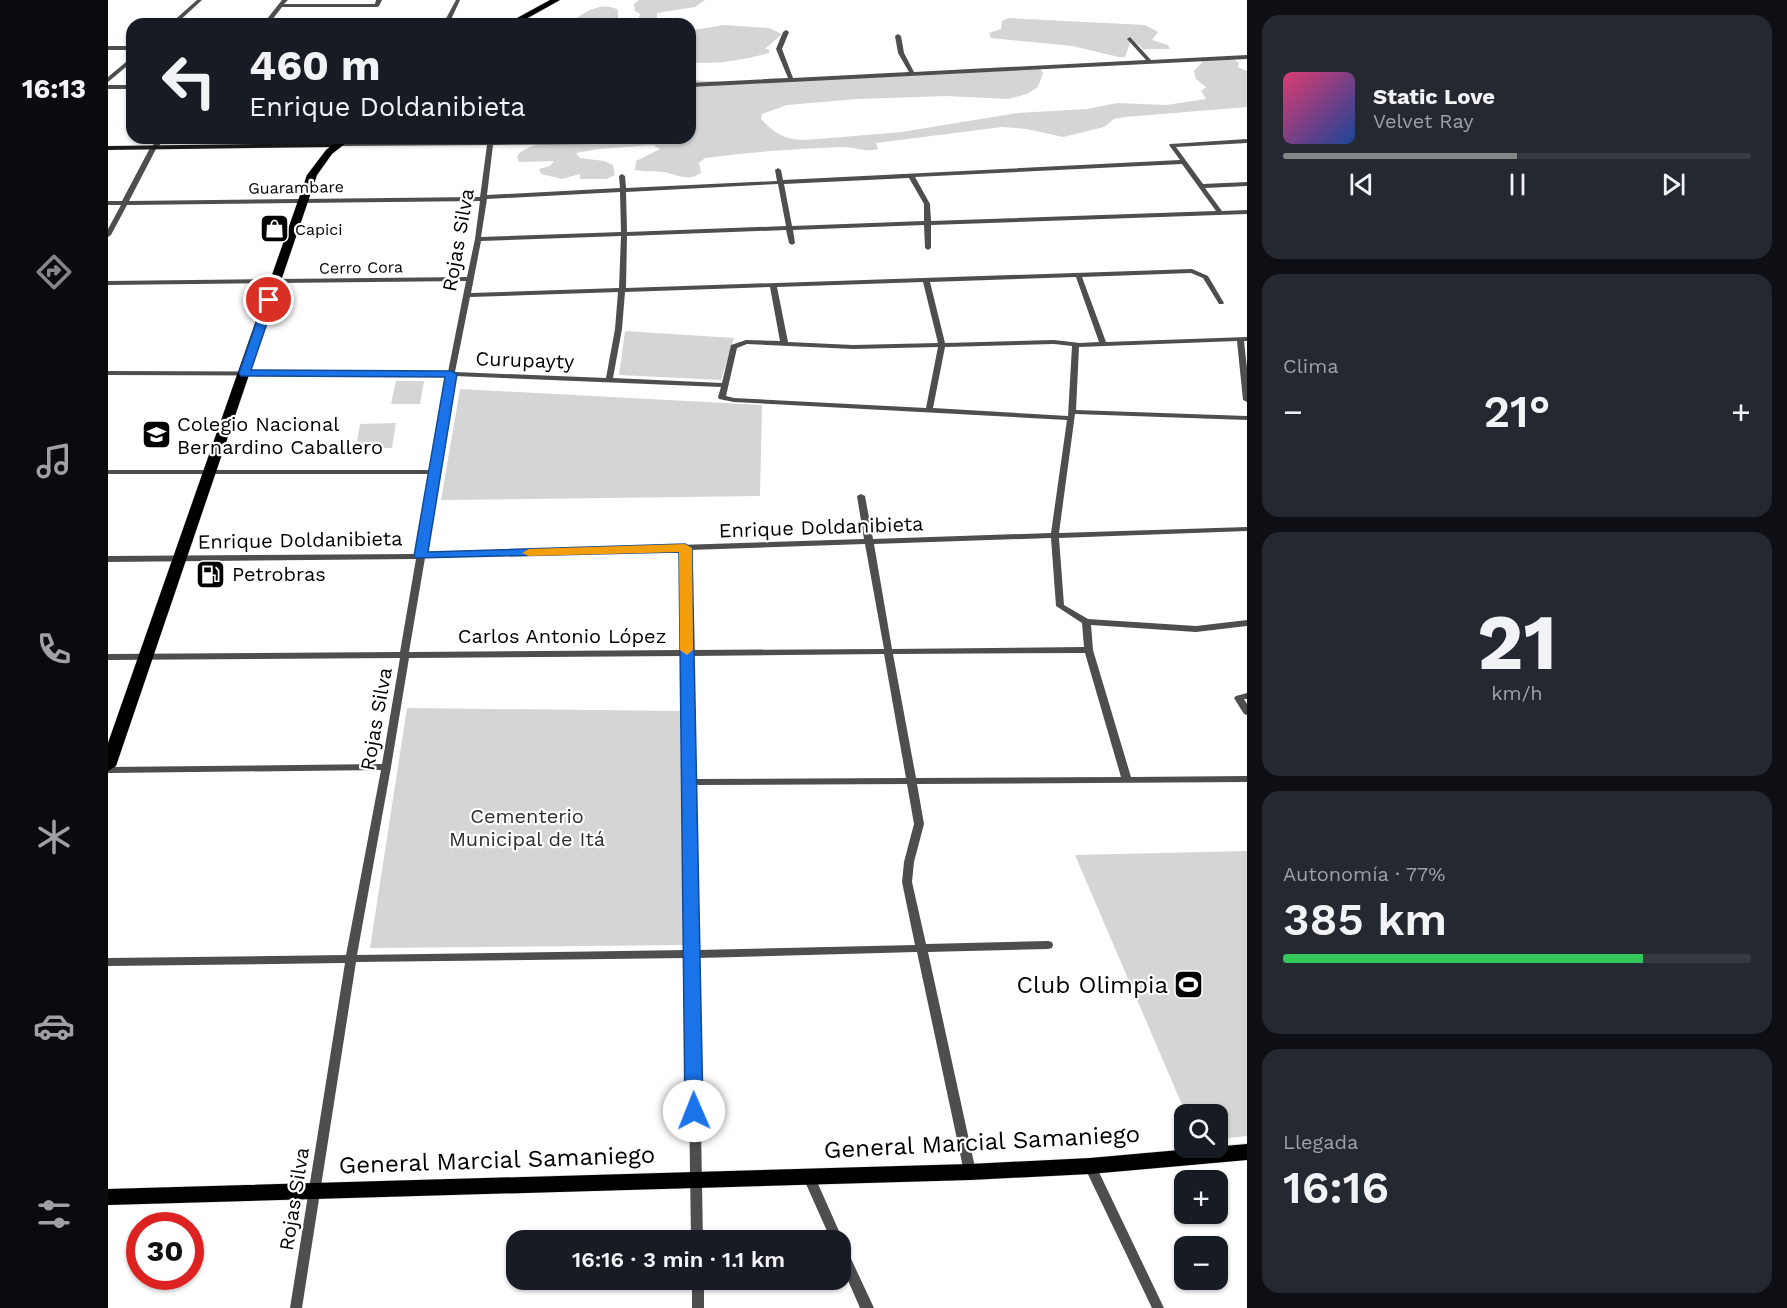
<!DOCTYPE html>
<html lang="es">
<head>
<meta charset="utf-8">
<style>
  :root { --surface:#171b24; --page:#242831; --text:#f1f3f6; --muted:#9ea1a6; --line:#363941; --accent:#858687 }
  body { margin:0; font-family:"Work Sans",sans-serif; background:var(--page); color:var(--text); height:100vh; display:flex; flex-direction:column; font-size:22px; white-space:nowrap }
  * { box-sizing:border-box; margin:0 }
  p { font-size:20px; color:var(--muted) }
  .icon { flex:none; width:33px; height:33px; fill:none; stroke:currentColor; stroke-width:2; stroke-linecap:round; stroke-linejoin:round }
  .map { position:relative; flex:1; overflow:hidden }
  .sheet { display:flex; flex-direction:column; gap:15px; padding:15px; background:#0d0f14; width:540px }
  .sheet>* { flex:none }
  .guide { position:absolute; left:18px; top:18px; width:570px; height:126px; border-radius:18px; box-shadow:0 2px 4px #0004; background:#171b24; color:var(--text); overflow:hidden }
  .tools { position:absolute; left:1066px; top:1104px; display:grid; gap:12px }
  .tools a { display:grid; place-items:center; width:54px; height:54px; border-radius:12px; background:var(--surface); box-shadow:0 2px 4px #0004; font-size:30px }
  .speed { position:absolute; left:18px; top:1212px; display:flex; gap:12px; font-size:30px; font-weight:700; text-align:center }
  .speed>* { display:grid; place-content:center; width:78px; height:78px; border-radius:50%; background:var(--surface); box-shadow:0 2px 4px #0004; line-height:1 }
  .speed .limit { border:9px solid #d22; background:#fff; color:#111 }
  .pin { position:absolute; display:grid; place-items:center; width:51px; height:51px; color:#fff; margin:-26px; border:3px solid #fff; border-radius:50%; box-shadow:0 2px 6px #0007 }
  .me { position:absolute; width:66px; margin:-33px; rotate:359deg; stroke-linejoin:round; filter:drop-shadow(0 0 4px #0008) }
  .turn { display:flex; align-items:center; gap:21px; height:126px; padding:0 24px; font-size:27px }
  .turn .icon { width:78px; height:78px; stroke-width:2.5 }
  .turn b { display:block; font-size:42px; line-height:51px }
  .big { font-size:45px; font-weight:600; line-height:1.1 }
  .sheet .widget { flex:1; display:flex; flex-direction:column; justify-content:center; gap:9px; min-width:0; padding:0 21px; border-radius:18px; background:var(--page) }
  .sheet .dial { align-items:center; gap:0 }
  .dial b { font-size:78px; line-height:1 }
  .song { display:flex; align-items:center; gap:18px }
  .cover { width:72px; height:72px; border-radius:9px; background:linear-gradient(135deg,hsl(340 70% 55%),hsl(220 70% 35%)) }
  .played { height:6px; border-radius:3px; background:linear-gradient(90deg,var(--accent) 50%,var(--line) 50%) }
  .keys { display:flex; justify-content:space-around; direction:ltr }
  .heat { display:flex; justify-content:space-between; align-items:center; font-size:33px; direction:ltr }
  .charge { height:9px; border-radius:4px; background:linear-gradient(90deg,#34c759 77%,var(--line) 0) }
  .trip { position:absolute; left:398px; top:1230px; width:345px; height:60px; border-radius:18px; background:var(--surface); box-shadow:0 2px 4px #0004; font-weight:600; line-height:60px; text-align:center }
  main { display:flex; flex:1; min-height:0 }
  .menu { display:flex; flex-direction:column; width:108px; justify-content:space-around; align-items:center; background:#090b0e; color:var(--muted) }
  .menu .icon { width:42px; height:42px }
  .menu .current { color:var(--accent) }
  .menu b { font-size:27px; color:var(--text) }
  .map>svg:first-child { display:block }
  .green { fill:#d5d5d5 }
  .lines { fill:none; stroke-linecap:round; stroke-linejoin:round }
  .primary-casing { stroke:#dbdbdb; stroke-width:1 }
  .street { fill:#4e4e4e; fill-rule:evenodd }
  .secondary { fill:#1b1b1b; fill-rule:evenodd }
  .primary { fill:#000; fill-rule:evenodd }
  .route { fill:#1a73e8; stroke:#114b97; stroke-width:1.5 }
  .slow { fill:#f59e0b }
  .labels { text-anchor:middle; stroke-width:4.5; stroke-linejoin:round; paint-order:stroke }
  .far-street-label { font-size:16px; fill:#000; stroke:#fff }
  .far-poi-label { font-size:16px; fill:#000; stroke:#fff; text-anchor:start }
  .street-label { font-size:20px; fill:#000; stroke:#fff }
  .poi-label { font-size:20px; fill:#000; stroke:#fff; text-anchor:start }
  .park-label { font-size:20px; fill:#2c2c2c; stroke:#fff }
  .near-poi-label { font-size:24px; fill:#000; stroke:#fff; text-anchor:end }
  .near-street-label { font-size:24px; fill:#000; stroke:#fff }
</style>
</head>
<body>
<main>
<nav class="menu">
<b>16:13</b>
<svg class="icon current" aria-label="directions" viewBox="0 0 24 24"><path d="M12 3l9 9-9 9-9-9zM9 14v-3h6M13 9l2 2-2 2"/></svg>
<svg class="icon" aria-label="music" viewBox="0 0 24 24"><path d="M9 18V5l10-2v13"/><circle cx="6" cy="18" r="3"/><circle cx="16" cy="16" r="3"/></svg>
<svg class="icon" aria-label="phone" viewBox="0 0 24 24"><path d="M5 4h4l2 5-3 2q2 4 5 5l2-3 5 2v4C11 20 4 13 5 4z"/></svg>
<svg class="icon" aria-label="climate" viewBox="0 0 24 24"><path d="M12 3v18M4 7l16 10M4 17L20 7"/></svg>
<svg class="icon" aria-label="car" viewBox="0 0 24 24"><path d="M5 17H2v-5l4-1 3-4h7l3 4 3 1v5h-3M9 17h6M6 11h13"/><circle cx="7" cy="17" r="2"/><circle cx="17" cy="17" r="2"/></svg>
<svg class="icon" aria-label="filters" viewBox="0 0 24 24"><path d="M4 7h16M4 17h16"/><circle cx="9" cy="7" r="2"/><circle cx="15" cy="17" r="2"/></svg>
</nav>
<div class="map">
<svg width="1139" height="1308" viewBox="0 0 1139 1308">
  <rect width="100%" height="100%" fill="#fff"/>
  <g class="green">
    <path d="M531 0H597L587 7 549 13 548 24H444C451 21 461 23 467 19 478 12 494 1 510 10V18H531L532 14 527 11 526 4Z"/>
    <polygon points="900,18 1037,25 1050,32 1044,40 1060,45 1062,49 1035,49 1030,44 1022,43 1017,57 1011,57 964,46 883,38 881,33 893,29 894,21"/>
    <path d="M616 25 661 28 674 34 657 49H661V53C636 60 610 65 582 62V39L586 37V30Z"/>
    <path d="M1125 59 1131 63 1130 67 1139 71V107L1017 117 1006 119 996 127 955 137 919 129 894 127 768 143 770 149C756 153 747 146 733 147 687 149 642 152 597 158L591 163 593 173C579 182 571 175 556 172 547 171 537 172 527 170L528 161 552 149 545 145 491 149 468 153 472 158 496 161 505 165 507 175 498 179H472V174L454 179 433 174 431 169 442 166 446 161 411 162 409 157C418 131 553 138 582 138V80L635 83 665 78 700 79 880 68 932 69 935 73 930 87 919 94 900 99 838 96 750 99 679 105 654 114 653 119C667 134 677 140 698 140L794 132 909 113 979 109 1009 103 1058 105 1098 99 1093 91 1098 87 1088 79 1086 71 1096 60Z"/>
    <polygon points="517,331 626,338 613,380 511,375"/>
    <polygon points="288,381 316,381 312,404 283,404"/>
    <polygon points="352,389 654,405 652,496 333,500"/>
    <polygon points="288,423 284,448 248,448 252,424"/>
    <polygon points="299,708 572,711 576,945 262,948"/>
    <polygon points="1139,851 1139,1136 1110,1139 1110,1114 1078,1114 967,855"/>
  </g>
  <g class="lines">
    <defs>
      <g id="primary">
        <polygon points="442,0 452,0 409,24 398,24"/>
        <polygon points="233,138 244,138 224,154 209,175 8,766 0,771 0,743 199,175 218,150"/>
        <polygon points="1139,1144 1139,1160 982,1174 862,1180 0,1205 0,1189 862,1164 982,1158"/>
      </g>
    </defs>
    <use href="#primary" class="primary-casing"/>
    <g class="street">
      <polygon points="89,0 94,0 68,24 62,24"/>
      <polygon points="174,0 180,0 176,4 267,4 268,0 274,0 271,6 269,7 174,7 161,24 155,24"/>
      <polygon points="348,0 352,0 341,24 335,24"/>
      <polygon points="678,30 681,32 674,49 685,78 801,72 790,53 787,36 790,34 793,36 796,53 806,72 1038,60 1019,39 1022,37 1043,60 1139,55 1139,59 582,87 582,83 680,78 668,49 675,32"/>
      <rect x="0" y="46" width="24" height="4"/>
      <polygon points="24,57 24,62 0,82 0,77"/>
      <rect x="0" y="85" width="24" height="4"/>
      <path d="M52 138H58L48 149 21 201 372 197 379 145 228 146V144L230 143 380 141 383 138H389L386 141 487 140 490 142 487 144 385 145 379 195 512 188 511 176 514 174 517 176 518 188 669 181 667 170 670 168 673 170 675 180 1072 160 1061 145 1062 144 1139 139V143L1068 147 1095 184 1139 182V186L1097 188 1114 211 1139 210V214L823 225V248L820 250 817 248 816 225 685 230 687 243 684 245 681 243 678 230 519 236 518 288 1084 269 1100 276 1116 303 1115 304H1111L1095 278 1083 273 974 277 998 342 1139 337V341H1136L1139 368V402L1135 400 1129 341 971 347 968 410 1139 416V420L967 414 951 533 1139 527V531L951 538 956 605 980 619 1088 626 1139 620V626L1088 632 983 625 985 650 1023 777 1139 776V782L809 784 816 824 806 862 804 882 818 944 940 941 944 942 945 945 944 948 940 949 820 952 868 1172 866 1175 862 1177 858 1175 856 1172 809 952 590 958 595 1240H583L579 958 248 962 194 1308H182L237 963 0 966V958L238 955 273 770 0 773V767L274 764 292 658 0 660V654L292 652 308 559 0 562V556L309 554 322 474H0V470H323L339 376 0 375V371L340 372 358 281 0 285V281L359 277 367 239 372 201 19 205 3 235 0 237V229L13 205H0V201H14L42 148ZM1074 164 1108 211 823 221 822 204 807 177ZM801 178 816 204V221L684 226 676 184ZM670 184 678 226 519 232 518 192ZM512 192 513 232 373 237 379 199ZM513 236 511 288 363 293 373 241ZM968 277 991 342 972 343 946 340 837 343 822 282ZM815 282 830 343 745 345 680 342 669 287ZM662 287 672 341 638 340 623 345 614 383 505 378 514 329 517 292ZM510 292 507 329 498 378 347 372 362 297ZM639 344 745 349 830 347 818 408 626 398 618 396 629 348ZM946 344 964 346 960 416 825 408 837 347ZM346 376 613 387 610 397 611 399 626 402 959 420 943 533 765 539 757 496 753 494 749 496 756 539 318 553ZM943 538 948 606 974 623 976 647 784 649 766 544ZM757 544 776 649 583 650 581 550ZM573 550 574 650 301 652 317 558ZM977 653 1013 777 808 778 785 654ZM776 654 798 778 586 779 583 656ZM574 656 579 950 249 955 283 767 301 658ZM799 784 806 824 796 862 794 882 807 945 589 950 586 785Z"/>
      <polygon points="1139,693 1139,699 1136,699 1139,704 1139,715 1136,714 1126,698 1128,696"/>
      <polygon points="982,1161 986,1163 988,1166 1056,1308 1044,1308 976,1166 978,1163"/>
      <polygon points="700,1170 704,1172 706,1175 735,1240 734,1243 736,1244 738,1248 766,1308 752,1308 732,1262 732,1240 723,1240 694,1175 696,1172"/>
      <rect x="584" y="1280" width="12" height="28"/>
    </g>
    <polygon class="secondary" points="230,143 234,145 233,147 0,150 0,146"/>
    <use href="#primary" class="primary"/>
  </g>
  <polygon class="route" points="161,297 167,300 143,370 343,371 349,374 320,552 577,544 584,548 595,1111 592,1116 579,1116 577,1111 571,552 308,558 306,556 337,377 133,376 131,373 156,300"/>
  <polygon class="slow" points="577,544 584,548 585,650 579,655 572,650 571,552 421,556 414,553 421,549"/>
  <defs>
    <symbol id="shop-square" viewBox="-11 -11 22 22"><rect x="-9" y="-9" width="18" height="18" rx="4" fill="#000" stroke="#fff"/><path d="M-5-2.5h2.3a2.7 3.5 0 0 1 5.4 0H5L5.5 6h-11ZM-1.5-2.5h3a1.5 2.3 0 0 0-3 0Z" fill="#fff"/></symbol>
    <symbol id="university-square" viewBox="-11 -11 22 22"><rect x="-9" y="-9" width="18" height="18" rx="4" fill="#000" stroke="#fff"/><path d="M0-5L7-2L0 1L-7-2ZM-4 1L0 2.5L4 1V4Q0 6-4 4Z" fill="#fff"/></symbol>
    <symbol id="fuel-square" viewBox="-11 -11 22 22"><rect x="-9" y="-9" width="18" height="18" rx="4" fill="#000" stroke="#fff"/><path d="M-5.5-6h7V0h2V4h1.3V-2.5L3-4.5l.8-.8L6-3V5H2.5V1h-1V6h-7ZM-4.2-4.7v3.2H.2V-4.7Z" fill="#fff"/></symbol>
    <symbol id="stadium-square" viewBox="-11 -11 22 22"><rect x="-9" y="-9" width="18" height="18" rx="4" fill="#000" stroke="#fff"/><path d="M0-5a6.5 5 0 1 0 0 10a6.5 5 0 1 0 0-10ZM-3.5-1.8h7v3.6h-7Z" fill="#fff"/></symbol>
  </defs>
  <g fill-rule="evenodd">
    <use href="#shop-square" x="150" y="212" width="33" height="33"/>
    <use href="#university-square" x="32" y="418" width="33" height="33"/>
    <use href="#fuel-square" x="86" y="558" width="33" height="33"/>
    <use href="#stadium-square" x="1064" y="968" width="33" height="33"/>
  </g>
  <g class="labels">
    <g class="far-street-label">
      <text transform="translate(188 187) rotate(-1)" y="6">Guarambare</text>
      <text transform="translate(253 267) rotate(-1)" y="6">Cerro Cora</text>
    </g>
    <g class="far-poi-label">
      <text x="187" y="235">Capici</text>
    </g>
    <g class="street-label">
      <text transform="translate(350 240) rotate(-80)" y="7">Rojas Silva</text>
      <text transform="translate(417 360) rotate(2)" y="7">Curupayty</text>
      <text transform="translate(713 527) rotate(-2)" y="7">Enrique Doldanibieta</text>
      <text transform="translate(192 540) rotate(-1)" y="7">Enrique Doldanibieta</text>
      <text x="454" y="643">Carlos Antonio López</text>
      <text transform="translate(268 719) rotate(-80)" y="7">Rojas Silva</text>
      <text transform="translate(186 1199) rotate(-81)" y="7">Rojas Silva</text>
    </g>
    <g class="poi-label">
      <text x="69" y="431">Colegio Nacional<tspan x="69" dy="23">Bernardino Caballero</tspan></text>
      <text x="124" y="581">Petrobras</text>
    </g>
    <g class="park-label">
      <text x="419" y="823">Cementerio<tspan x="419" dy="23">Municipal de Itá</tspan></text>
    </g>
    <g class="near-poi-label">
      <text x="1060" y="993">Club Olimpia</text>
    </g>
    <g class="near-street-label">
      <text transform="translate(874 1142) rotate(-3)" y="8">General Marcial Samaniego</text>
      <text transform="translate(389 1160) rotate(-2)" y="8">General Marcial Samaniego</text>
    </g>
  </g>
</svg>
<div class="tools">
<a><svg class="icon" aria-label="search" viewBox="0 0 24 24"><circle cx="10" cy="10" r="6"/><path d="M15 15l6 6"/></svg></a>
<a>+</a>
<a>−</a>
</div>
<div class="speed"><div class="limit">30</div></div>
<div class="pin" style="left:161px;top:300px;background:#d93025"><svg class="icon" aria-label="arrive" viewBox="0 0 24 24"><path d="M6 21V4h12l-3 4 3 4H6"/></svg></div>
<svg class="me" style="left:586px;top:1111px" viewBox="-20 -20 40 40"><circle r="19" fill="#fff"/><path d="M0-13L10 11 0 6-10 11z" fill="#1a73e8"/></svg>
<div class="trip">16:16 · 3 min · 1.1 km</div>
<div class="guide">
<div class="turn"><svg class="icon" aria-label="left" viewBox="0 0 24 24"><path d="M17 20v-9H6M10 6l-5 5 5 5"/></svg><div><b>460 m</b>Enrique Doldanibieta</div></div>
</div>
</div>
<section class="sheet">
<div class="widget">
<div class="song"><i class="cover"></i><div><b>Static Love</b><p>Velvet Ray</p></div></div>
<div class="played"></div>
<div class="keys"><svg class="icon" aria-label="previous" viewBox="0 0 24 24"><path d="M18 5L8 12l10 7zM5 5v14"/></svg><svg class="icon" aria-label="pause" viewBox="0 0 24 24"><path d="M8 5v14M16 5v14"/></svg><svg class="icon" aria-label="next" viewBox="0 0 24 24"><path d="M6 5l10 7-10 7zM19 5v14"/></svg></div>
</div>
<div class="widget"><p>Clima</p>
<div class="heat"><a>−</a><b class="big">21°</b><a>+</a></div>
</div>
<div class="widget dial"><b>21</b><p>km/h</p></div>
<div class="widget"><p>Autonomía · 77%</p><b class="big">385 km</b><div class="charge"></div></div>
<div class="widget"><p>Llegada</p><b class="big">16:16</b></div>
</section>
</main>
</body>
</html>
